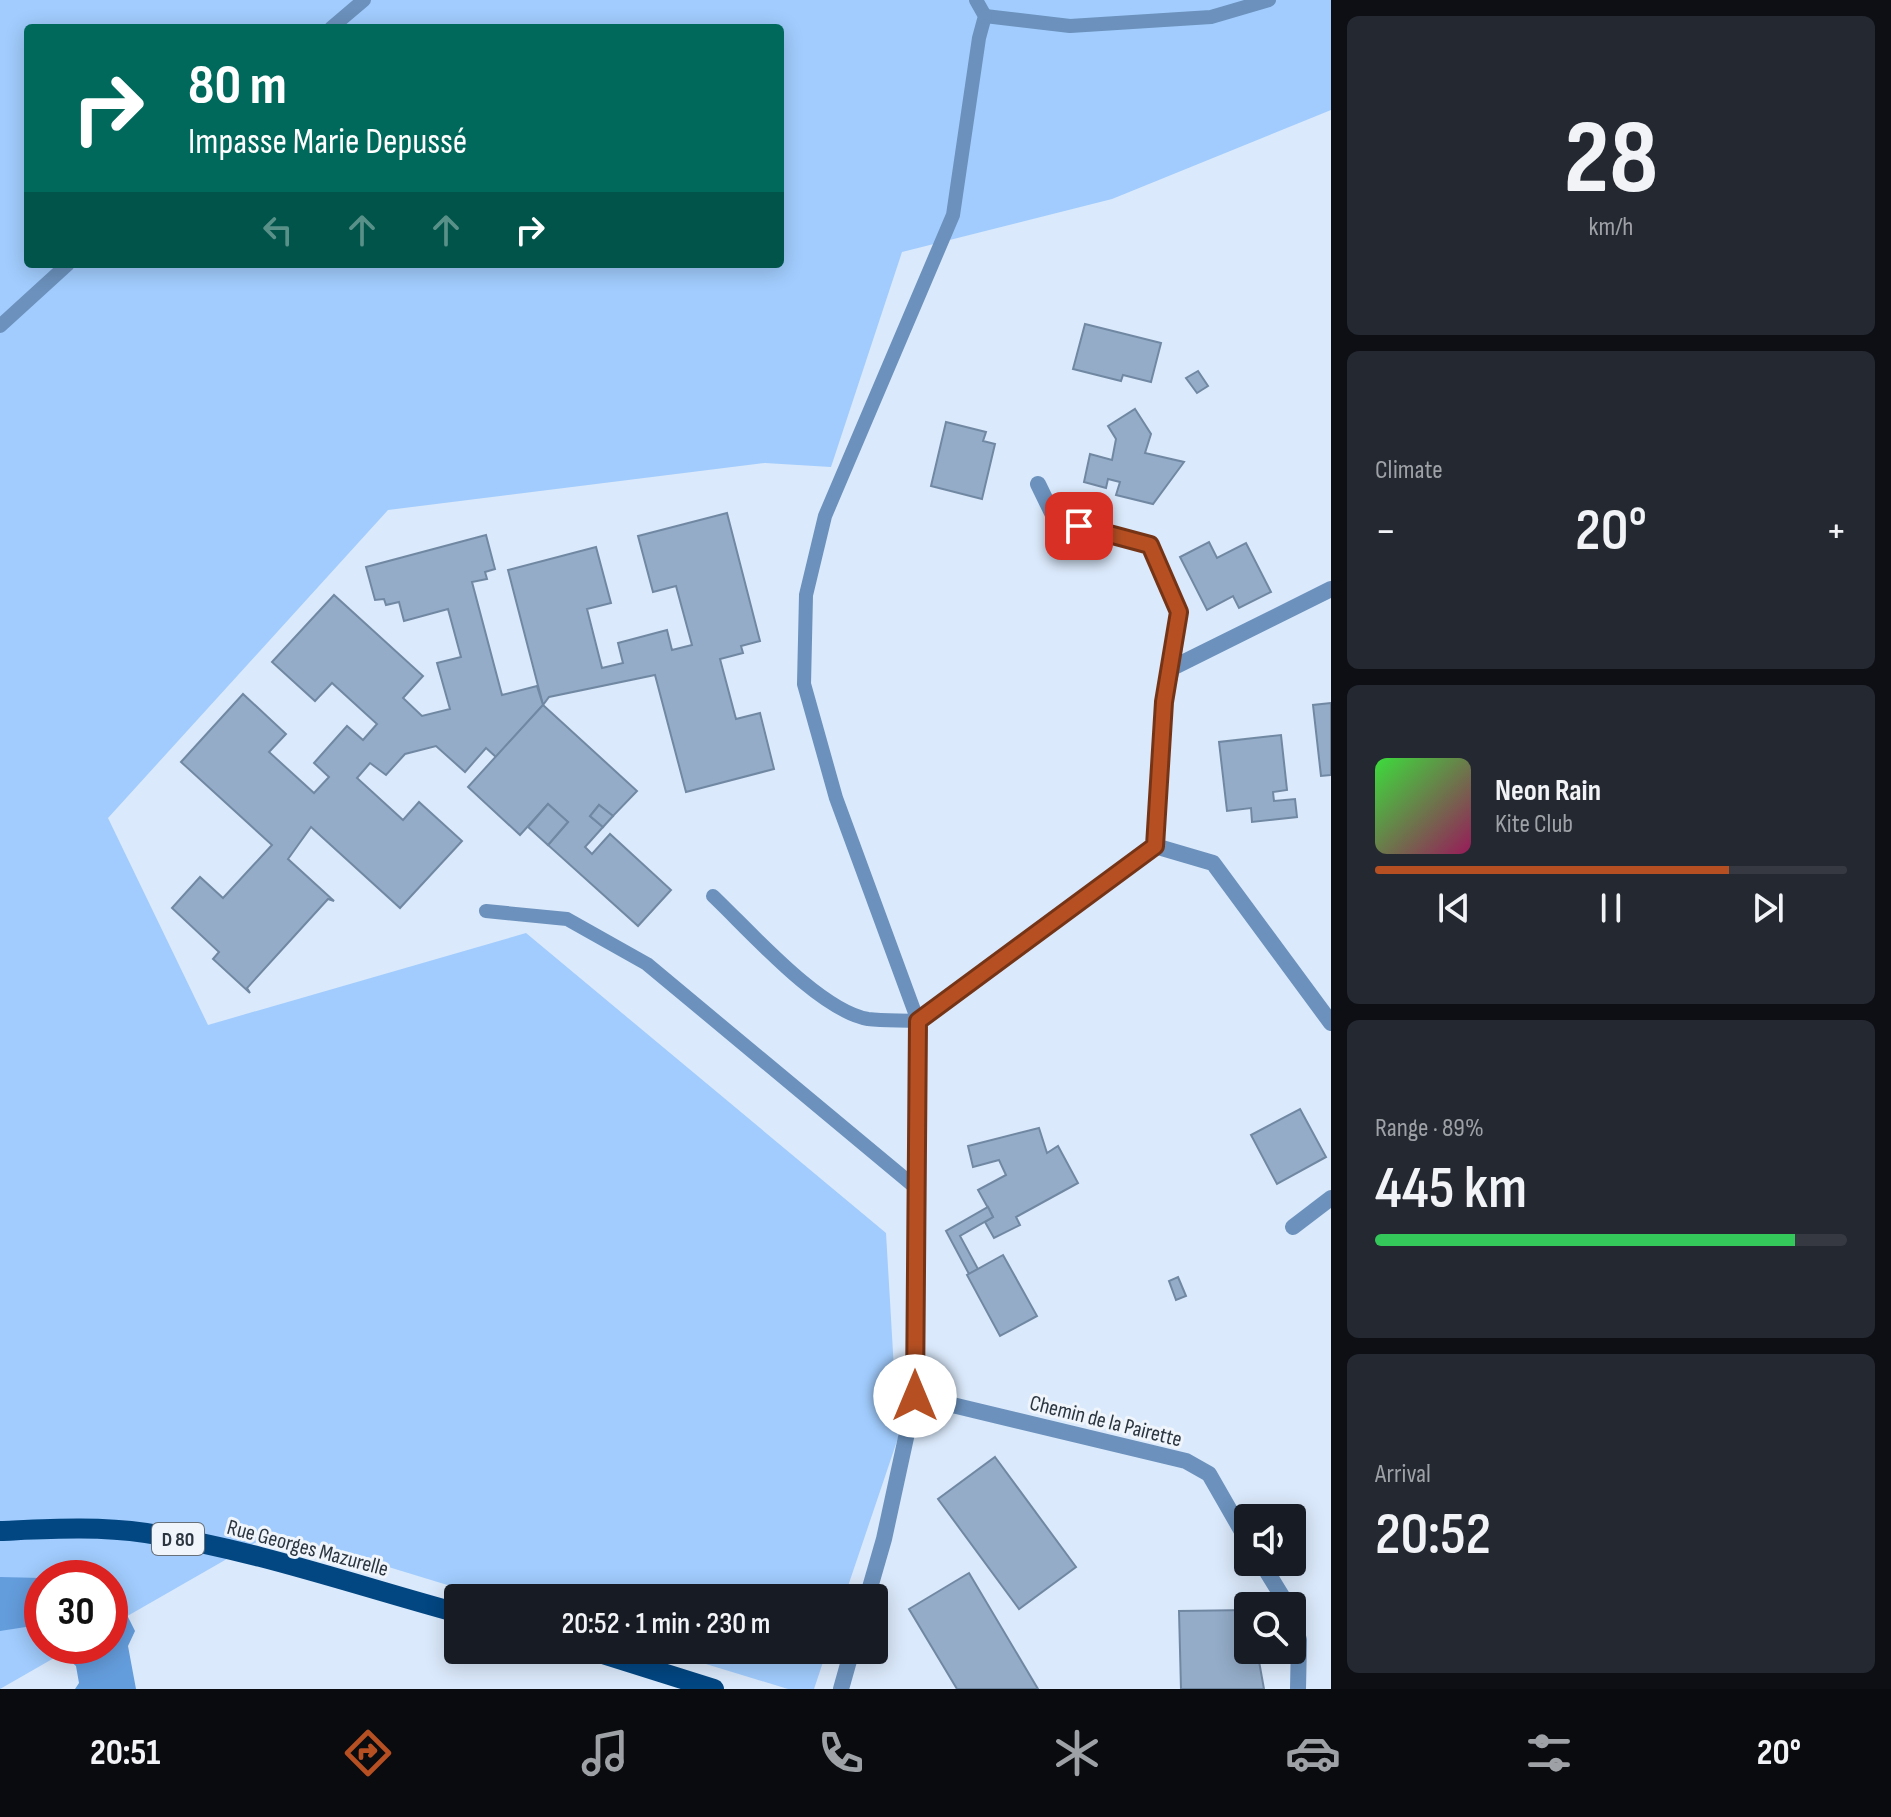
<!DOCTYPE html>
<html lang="en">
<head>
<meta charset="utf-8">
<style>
  :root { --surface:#171b24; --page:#242831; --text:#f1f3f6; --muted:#9ea1a6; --line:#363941; --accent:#b65023 }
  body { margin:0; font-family:"Sofia Sans Condensed",sans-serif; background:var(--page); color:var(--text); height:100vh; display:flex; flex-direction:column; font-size:30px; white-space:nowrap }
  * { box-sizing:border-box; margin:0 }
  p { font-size:26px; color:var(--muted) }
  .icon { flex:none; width:44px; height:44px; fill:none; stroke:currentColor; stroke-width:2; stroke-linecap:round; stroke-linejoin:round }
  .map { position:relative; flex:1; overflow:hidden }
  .sheet { display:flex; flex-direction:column; gap:16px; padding:16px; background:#0d0f14; width:560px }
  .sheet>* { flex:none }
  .hud { position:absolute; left:24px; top:24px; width:760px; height:244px; border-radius:8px; box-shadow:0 4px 20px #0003; background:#00695c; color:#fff; overflow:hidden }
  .tools { position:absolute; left:1234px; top:1504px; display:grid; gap:16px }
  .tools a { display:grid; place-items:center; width:72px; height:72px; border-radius:8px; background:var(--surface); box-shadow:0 4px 20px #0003; font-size:40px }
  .speed { position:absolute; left:24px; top:1560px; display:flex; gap:16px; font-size:40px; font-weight:700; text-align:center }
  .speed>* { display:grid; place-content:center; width:104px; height:104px; border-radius:50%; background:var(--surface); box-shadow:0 4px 20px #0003; line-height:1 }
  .speed .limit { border:12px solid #d22; background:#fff; color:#111 }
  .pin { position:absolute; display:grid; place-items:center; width:68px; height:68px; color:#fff; margin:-34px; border-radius:16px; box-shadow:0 4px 12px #0006 }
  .me { position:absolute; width:88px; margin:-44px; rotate:0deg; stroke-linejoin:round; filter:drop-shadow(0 0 6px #0008) }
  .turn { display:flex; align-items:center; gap:28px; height:168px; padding:0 32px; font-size:36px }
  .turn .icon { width:104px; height:104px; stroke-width:2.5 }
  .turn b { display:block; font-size:56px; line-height:68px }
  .lanes { display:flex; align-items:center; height:76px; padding:0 32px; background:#0003; justify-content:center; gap:40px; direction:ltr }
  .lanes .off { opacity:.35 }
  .big { font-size:60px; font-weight:600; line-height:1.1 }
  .sheet .tile { flex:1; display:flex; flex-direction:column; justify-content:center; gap:12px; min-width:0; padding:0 28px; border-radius:12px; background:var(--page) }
  .sheet .dial { align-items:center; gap:0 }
  .dial b { font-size:104px; line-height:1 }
  .song { display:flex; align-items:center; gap:24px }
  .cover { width:96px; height:96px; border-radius:12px; background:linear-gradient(135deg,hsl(120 70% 55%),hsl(330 70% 35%)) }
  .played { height:8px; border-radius:4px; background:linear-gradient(90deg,var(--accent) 75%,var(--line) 75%) }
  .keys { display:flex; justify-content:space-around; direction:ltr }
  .heat { display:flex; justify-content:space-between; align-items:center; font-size:44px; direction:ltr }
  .charge { height:12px; border-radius:6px; background:linear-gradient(90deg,#34c759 89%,var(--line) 0) }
  .trip { position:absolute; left:444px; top:1584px; width:444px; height:80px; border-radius:8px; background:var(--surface); box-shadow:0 4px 20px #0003; font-weight:600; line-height:80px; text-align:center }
  .tabs { display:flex; height:128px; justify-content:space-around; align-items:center; background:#090b0e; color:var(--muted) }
  .tabs .icon { width:56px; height:56px }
  .tabs .active { color:var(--accent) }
  .tabs b { font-size:36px; color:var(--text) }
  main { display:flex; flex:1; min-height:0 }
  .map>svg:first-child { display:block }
  .green { fill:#a1ccfd; fill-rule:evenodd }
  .water { fill:#649ddc }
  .building { fill:#94acc8; stroke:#7188a3; stroke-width:2 }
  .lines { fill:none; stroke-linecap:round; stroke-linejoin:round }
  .lane { stroke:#6b91bc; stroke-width:14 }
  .street { stroke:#6b91bc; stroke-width:16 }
  .primary { stroke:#024682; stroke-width:20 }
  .route-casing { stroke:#763417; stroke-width:20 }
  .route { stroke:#b65023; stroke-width:14 }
  .labels { text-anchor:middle; stroke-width:6; stroke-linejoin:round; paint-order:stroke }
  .shield { fill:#f0f5fb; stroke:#676f79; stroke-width:2 }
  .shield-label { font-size:20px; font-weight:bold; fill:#2c3641 }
  .street-label { font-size:22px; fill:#2c3641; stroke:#f0f5fb }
</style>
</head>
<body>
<main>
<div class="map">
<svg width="1331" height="1689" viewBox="0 0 1331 1689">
  <rect width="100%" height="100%" fill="#dae9fb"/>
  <g class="green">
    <path d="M0 0H1331V110L1112 199 902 252 831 467 765 463 388 510 108 818 208 1025 526 933 886 1233 898 1438 844 1598H490L274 1532 110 1626V1578H42V1646H75L0 1689ZM28 28H780V264H28Z"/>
    <polygon points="660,1650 827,1650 814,1689 788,1689"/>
  </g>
  <g class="water">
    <polygon points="0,1577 42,1578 42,1635 32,1626 0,1631"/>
    <polygon points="110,1593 122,1605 135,1631 128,1646 136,1689 75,1689 79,1683 76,1666 53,1646 110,1646"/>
  </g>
  <g class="building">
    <polygon points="1085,324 1161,343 1151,382 1123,375 1121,381 1073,369"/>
    <polygon points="1198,371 1208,386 1197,393 1186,378"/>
    <polygon points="1135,409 1151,434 1145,453 1184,462 1153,504 1116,495 1120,482 1108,479 1106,488 1084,482 1090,454 1112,460 1116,439 1108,426"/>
    <polygon points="946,422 986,432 983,441 995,444 982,499 931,486"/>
    <polygon points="727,513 760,641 741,646 743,653 720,659 736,719 760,713 774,769 686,792 655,675 549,697 543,705 508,570 596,547 611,603 587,609 602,668 623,663 618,643 667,630 672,650 692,645 676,586 653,592 638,536"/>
    <polygon points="486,535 495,569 485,572 487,579 472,582 502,695 537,686 543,705 496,757 486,748 465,772 436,746 405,754 386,775 370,763 357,778 403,820 419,802 462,841 400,908 311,827 288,859 334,901 328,899 247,988 250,993 213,959 219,952 172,908 200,877 223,898 272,845 181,762 243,694 286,734 269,752 314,793 329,777 314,763 347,726 363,740 377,724 332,683 315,701 272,662 334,595 423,676 403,698 422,716 450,709 437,663 461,657 448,609 404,621 399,602 386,605 384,599 375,600 366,567"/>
    <polygon points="1209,542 1217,558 1246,543 1271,592 1239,608 1233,596 1207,610 1180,557"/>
    <polygon points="1331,703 1331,775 1321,776 1313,705"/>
    <polygon points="543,705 637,791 613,816 599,805 590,816 603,827 585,847 592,854 610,834 671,890 638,926 548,845 568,822 548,804 520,835 468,787"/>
    <polygon points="1281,735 1287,790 1273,792 1274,801 1295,799 1297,817 1252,822 1251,808 1227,811 1219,742"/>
    <polygon points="548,804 568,822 548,845 528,827"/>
    <polygon points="599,805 613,816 603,827 590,816"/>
    <polygon points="1300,1109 1326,1157 1277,1184 1251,1135"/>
    <polygon points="1039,1128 1047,1153 1058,1146 1078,1183 1016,1217 1020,1225 994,1238 985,1222 993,1217 978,1190 1006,1175 999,1160 973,1167 968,1146"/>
    <polygon points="988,1207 993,1217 960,1236 978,1269 969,1274 946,1231"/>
    <polygon points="1003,1255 1037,1316 1000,1336 967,1275"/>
    <polygon points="1178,1277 1186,1296 1176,1300 1169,1281"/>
    <polygon points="995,1457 1076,1567 1019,1609 938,1499"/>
    <polygon points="969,1573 1038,1689 957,1689 909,1609"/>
    <polygon points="1248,1610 1248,1650 1257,1650 1264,1689 1181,1689 1179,1611"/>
    <polygon points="817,1650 828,1650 824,1661 814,1657"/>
  </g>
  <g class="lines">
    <g class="lane">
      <polyline points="985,16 1070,26 1211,17 1269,0"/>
      <polyline points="331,28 364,0"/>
      <polyline points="0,326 68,264"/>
      <path d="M713 896C749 930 820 1011 868 1019 884 1021 902 1020 918 1021L836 798 804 684 806 595 825 516 953 215 979 38 985 16 976 0"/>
      <polyline points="486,911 567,919 647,964 915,1187"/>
    </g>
    <g class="street">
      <polyline points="1038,484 1055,519 1150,545 1179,612 1172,668"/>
      <polyline points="1155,846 1164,702 1172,668 1331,589"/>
      <polyline points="1155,846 1213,863 1331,1023"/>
      <polyline points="1293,1227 1331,1198"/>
      <polyline points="915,1396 1186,1461 1209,1474 1248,1542"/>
      <polyline points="1261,1562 1288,1606"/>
      <polyline points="867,1598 884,1539 915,1396 918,1021 1155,846"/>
      <polyline points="1292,1614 1299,1640 1298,1689"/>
      <polyline points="841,1689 852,1650"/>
    </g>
    <g class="primary">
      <path d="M0 1531C49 1529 97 1526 146 1533 252 1549 355 1585 458 1613"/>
      <polyline points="590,1650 714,1689"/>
    </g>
  </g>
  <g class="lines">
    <defs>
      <polyline id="route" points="915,1396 918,1021 1155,846 1164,702 1179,612 1150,545 1079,526"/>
    </defs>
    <use href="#route" class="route-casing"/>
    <use href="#route" class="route"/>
  </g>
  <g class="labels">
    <rect class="shield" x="152" y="1523" width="52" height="32" rx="6"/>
    <g class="shield-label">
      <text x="178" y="1546">D 80</text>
    </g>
    <g class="street-label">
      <text transform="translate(1106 1420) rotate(14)" y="8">Chemin de la Pairette</text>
      <text transform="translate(308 1547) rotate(15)" y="8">Rue Georges Mazurelle</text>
    </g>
  </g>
</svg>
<div class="tools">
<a><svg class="icon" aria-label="sound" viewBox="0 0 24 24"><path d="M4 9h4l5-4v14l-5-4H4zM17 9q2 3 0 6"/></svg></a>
<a><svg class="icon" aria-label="search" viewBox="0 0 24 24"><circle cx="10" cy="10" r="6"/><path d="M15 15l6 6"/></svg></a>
</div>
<div class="speed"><div class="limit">30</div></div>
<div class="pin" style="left:1079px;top:526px;background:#d93025"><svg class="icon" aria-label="arrive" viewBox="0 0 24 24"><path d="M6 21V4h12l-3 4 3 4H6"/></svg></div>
<svg class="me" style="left:915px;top:1396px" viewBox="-20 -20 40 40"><circle r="19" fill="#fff"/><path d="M0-13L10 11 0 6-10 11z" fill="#b65023"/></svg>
<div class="trip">20:52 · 1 min · 230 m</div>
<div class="hud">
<div class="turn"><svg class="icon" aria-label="right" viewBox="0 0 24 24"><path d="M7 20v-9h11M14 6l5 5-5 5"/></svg><div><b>80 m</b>Impasse Marie Depussé</div></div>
<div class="lanes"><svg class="icon off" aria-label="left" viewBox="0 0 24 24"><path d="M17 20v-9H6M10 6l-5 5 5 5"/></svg><svg class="icon off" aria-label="ahead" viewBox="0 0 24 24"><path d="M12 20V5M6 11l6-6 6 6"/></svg><svg class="icon off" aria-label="ahead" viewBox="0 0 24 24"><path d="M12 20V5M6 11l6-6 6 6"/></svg><svg class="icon" aria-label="right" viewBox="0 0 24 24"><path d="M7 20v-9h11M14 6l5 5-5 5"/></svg></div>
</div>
</div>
<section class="sheet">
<div class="tile dial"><b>28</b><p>km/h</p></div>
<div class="tile"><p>Climate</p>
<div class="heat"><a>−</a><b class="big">20°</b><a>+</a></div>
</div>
<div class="tile">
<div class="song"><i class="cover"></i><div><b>Neon Rain</b><p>Kite Club</p></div></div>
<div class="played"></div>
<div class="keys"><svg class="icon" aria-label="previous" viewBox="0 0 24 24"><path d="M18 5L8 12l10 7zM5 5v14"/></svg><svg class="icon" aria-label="pause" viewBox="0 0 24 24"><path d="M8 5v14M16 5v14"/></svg><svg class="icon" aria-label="next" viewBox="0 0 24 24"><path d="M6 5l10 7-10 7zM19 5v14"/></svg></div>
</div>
<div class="tile"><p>Range · 89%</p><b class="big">445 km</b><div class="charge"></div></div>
<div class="tile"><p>Arrival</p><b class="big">20:52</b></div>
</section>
</main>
<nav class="tabs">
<b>20:51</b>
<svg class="icon active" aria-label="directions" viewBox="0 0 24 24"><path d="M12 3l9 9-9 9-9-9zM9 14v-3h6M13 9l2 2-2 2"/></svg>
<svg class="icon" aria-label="music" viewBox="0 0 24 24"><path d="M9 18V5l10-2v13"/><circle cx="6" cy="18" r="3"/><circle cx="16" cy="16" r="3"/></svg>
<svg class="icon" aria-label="phone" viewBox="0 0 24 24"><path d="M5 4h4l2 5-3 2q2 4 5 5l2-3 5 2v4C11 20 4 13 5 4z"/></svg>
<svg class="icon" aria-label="climate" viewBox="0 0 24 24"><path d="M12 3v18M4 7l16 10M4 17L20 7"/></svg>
<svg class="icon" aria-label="car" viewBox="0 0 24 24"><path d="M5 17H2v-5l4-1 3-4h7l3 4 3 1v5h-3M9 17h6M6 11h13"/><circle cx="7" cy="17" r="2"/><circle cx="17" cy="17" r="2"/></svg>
<svg class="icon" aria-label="filters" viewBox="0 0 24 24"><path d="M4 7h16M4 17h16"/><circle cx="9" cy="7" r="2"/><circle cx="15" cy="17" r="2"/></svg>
<b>20°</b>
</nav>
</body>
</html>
